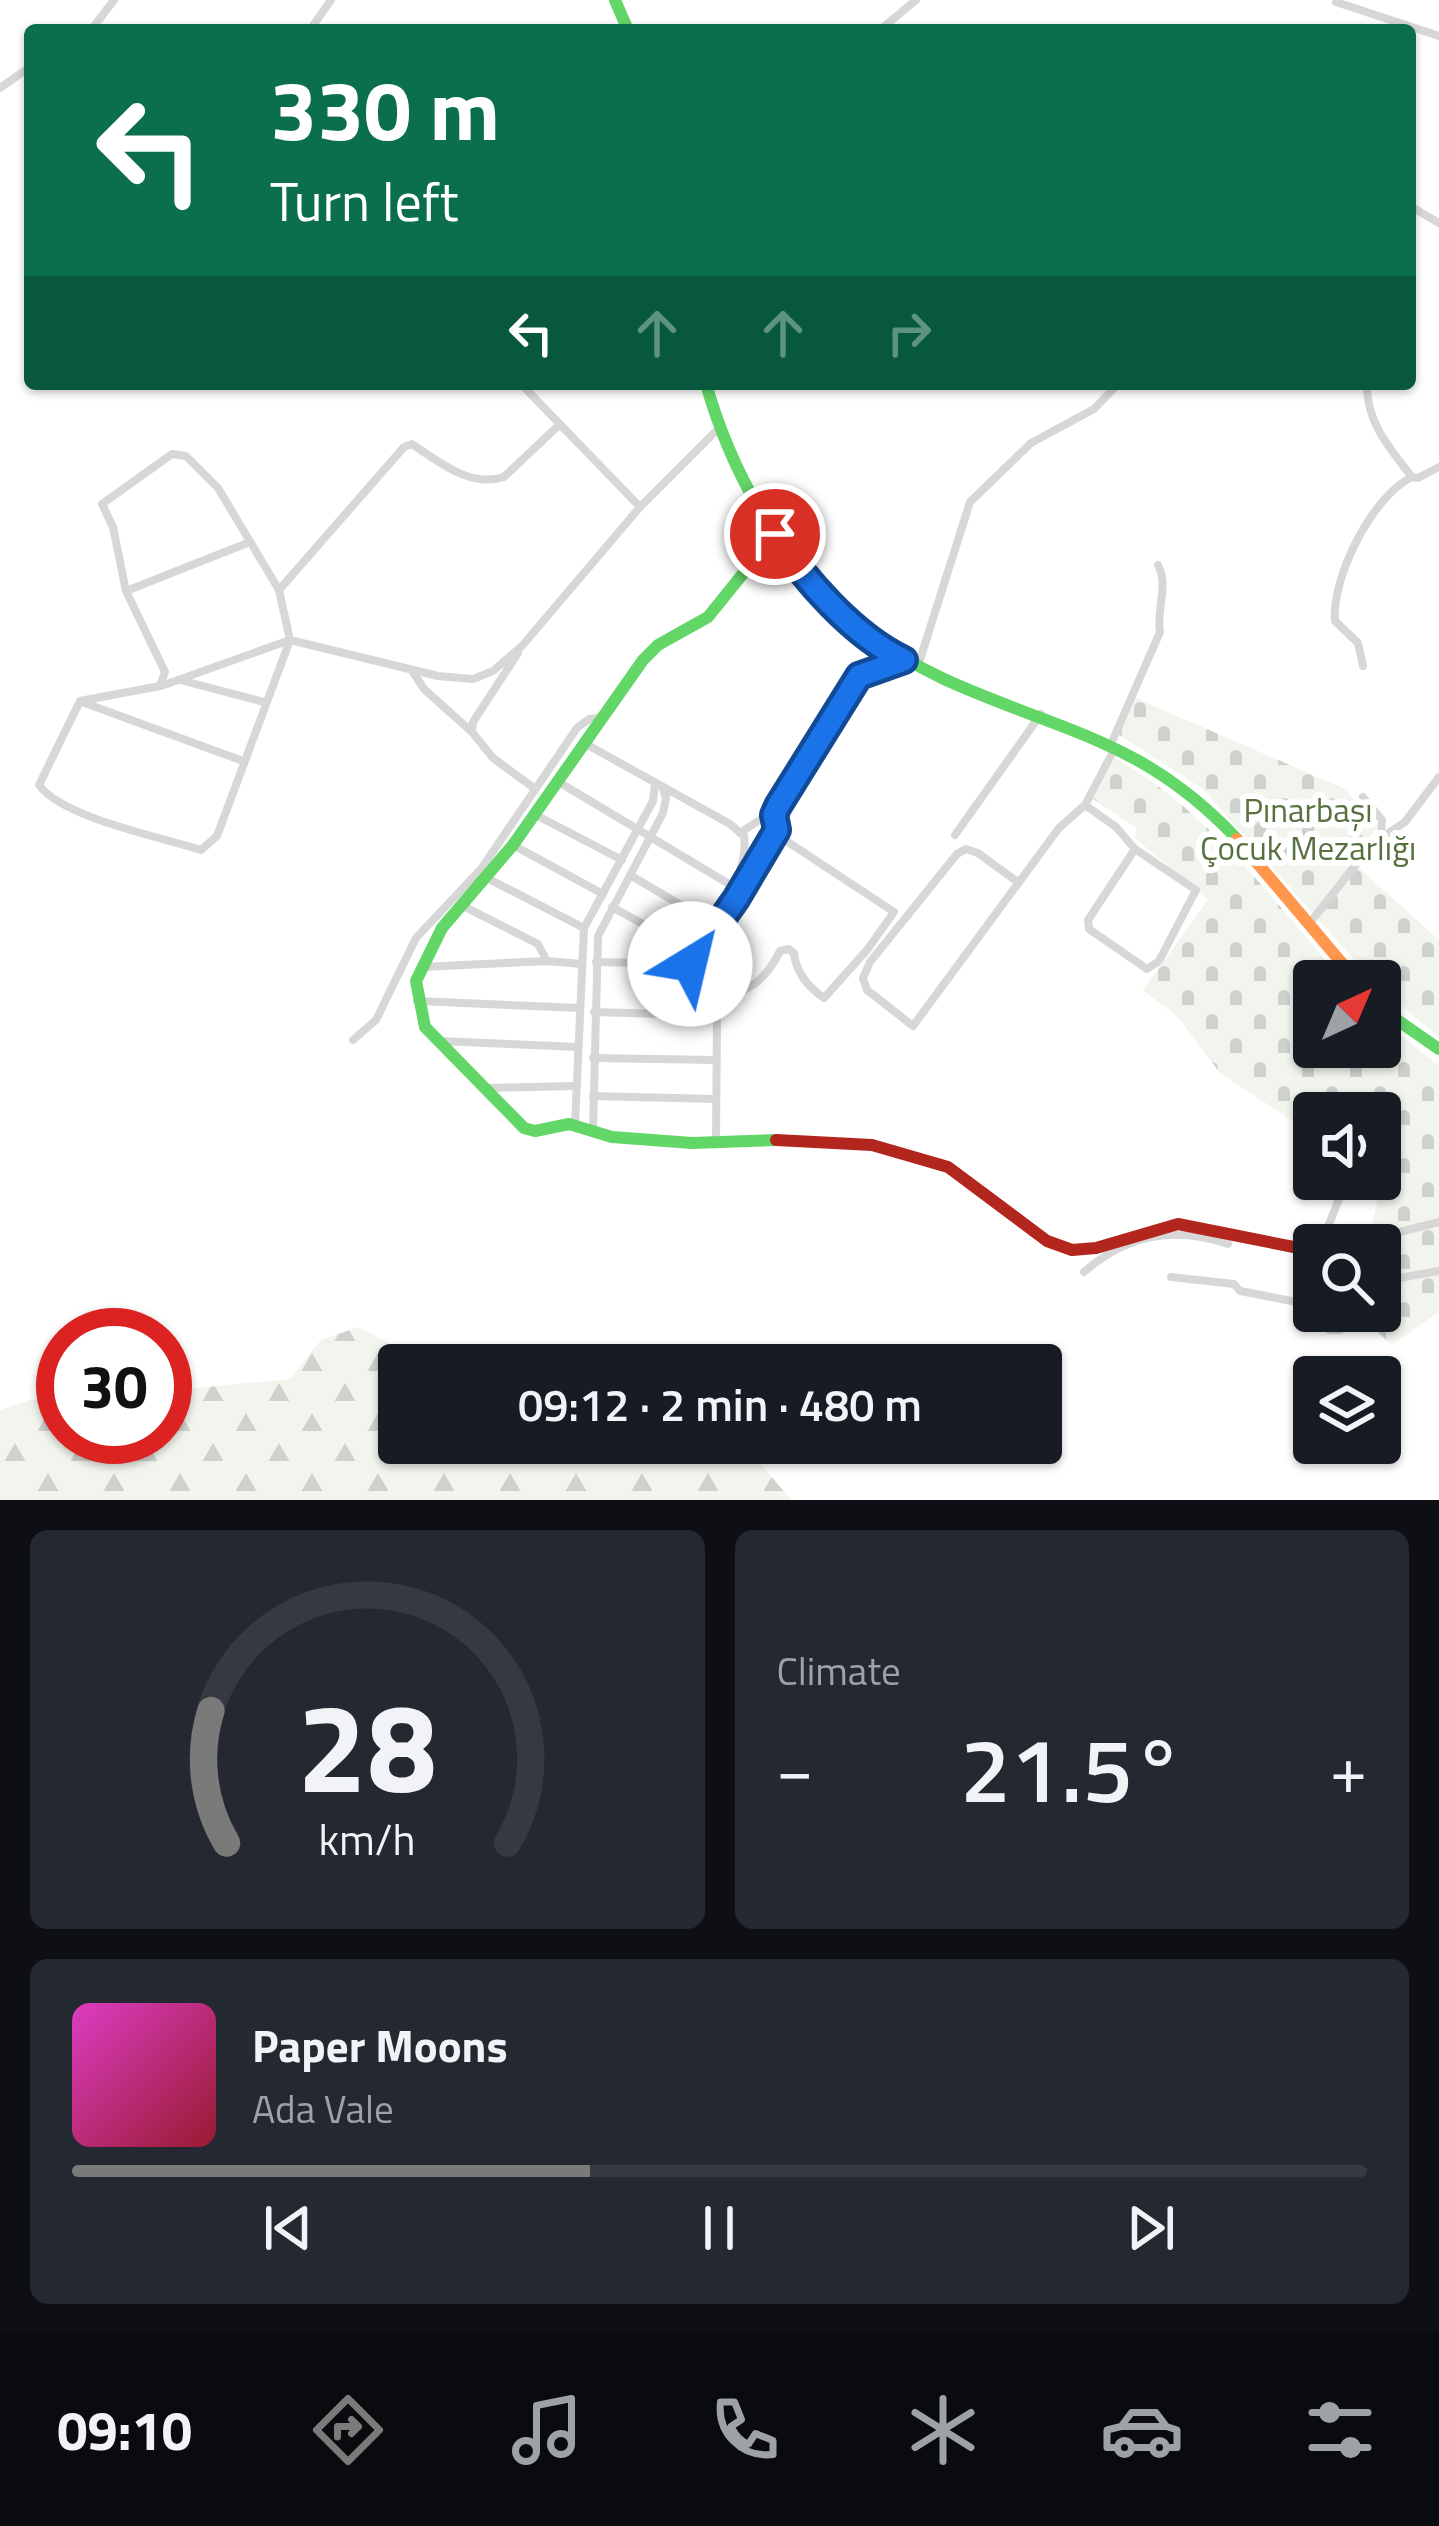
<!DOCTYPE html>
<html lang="en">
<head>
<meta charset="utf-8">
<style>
  :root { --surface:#171b24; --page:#242831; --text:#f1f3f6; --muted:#9ea1a6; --line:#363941; --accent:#7a7a7a }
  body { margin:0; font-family:"Titillium Web",sans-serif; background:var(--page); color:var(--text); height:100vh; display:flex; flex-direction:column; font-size:45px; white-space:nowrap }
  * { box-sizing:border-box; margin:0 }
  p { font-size:39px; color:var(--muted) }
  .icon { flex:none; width:66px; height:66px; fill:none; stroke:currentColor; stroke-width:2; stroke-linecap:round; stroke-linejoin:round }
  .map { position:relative; height:1500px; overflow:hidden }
  .panel { display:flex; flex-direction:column; gap:30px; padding:30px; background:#0d0f14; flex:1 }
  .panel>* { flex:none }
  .top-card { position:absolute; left:24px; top:24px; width:1392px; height:366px; border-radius:12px; box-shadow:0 3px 9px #0004; background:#0b6e4f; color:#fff; overflow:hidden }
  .needle { width:78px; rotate:44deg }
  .fabs { position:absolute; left:1293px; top:960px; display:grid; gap:24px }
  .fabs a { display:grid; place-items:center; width:108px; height:108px; border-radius:12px; background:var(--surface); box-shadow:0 3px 9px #0004; font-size:60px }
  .speed { position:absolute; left:36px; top:1308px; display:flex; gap:24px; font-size:60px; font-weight:700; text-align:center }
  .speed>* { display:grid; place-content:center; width:156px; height:156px; border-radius:50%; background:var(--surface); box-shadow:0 3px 9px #0004; line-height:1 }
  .speed .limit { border:18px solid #d22; background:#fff; color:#111 }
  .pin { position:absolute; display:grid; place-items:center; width:102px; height:102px; color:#fff; margin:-51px; border:6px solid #fff; border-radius:50%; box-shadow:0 3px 12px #0007 }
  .me { position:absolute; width:132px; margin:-66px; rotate:36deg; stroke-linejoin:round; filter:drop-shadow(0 0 9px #0008) }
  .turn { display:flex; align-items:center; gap:42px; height:252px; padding:0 48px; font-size:54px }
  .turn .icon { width:156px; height:156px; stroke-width:2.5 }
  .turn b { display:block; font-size:84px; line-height:102px }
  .lanes { display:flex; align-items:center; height:114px; padding:0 48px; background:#0003; justify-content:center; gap:60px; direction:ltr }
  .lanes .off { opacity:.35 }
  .big { font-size:90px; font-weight:600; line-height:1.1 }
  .panel .card { flex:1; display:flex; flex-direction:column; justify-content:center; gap:18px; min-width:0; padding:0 42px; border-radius:18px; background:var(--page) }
  .panel .dial { align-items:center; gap:0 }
  .dial svg { height:312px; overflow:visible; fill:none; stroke:var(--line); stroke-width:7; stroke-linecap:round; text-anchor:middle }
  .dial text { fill:var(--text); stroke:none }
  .song { display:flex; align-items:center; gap:36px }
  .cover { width:144px; height:144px; border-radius:18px; background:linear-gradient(135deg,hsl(310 70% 55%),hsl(350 70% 35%)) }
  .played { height:12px; border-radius:6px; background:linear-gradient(90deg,var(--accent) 40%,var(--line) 40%) }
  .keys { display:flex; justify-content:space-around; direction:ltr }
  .heat { display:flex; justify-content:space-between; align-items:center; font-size:66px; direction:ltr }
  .panel .tiles { flex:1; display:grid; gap:30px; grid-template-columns:1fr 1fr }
  .card:last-child { grid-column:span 2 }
  .trip { position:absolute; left:378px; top:1344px; width:684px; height:120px; border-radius:12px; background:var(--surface); box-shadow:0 3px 9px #0004; font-weight:600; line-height:120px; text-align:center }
  .dock { display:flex; height:192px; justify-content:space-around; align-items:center; background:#090b0e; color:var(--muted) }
  .dock .icon { width:84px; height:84px }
  .dock .selected { color:var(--accent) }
  .dock b { font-size:54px; color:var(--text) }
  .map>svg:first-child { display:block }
  .forest { fill:url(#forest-firs) }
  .cemetery { fill:url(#cemetery-stones) }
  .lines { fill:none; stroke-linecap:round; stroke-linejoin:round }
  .street { stroke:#d7d7d7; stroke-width:8 }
  .fast { stroke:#63d668; stroke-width:12 }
  .slow { stroke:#ff974d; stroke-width:12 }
  .jam { stroke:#b3261e; stroke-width:12 }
  .route-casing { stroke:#114b97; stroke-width:30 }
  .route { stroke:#1a73e8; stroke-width:21 }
  .labels { text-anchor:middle; stroke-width:12; stroke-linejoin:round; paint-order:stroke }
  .park-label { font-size:33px; fill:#56703f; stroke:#fff }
</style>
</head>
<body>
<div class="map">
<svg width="1439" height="1500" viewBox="0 0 1439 1500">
  <defs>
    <pattern id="forest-firs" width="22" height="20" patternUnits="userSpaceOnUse" patternTransform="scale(3)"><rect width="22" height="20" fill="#f1f5ed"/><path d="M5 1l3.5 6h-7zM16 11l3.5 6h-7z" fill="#cfd2cc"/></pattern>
    <pattern id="cemetery-stones" width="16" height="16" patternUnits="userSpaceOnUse" patternTransform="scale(3)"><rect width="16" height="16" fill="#f1f5ed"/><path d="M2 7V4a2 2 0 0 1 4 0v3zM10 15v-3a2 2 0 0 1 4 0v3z" fill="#cfd2cc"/></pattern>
  </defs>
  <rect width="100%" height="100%" fill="#fff"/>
  <polygon class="forest" points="358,1327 431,1365 399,1365 399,1443 743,1443 791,1500 0,1500 0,1410 30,1400 63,1397 63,1437 165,1437 165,1391 290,1379 321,1340"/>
  <g class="cemetery">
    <polygon points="1133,697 1343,788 1378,826 1351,861 1439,940 1439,1037 1380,988 1380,981 1373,981 1203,789 1116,733"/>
    <path d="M1115 758C1209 811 1274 901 1343 981H1314V1047H1380V1019L1439 1066V1312L1392 1345 1354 1311H1380V1245H1368L1383 1174 1380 1172V1113H1314V1135L1220 1073 1179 1018 1143 990 1208 900 1135 838 1136 828 1093 799Z"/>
  </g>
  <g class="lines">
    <g class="street">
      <polyline points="1336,2 1439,36"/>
      <polyline points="91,30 114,0"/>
      <polyline points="310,30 331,0"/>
      <polyline points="880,30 916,0"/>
      <polyline points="0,88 30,67"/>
      <polyline points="1410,206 1439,223"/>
      <polyline points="521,384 640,507"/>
      <path d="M1367 384C1366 421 1389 448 1412 477L1418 478 1439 467"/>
      <path d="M172 454 186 456 218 488 279 590 290 640 217 836 201 850C161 837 63 818 39 785L80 701 160 686 165 672 126 591 113 527 102 504Z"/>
      <path d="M279 590 404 447 412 444C439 462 470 488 504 477L560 424"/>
      <polyline points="126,591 250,542"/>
      <polyline points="518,653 473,722 472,732 493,758 534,788"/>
      <polyline points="918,666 970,502 1031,443 1094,409 1118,384"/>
      <path d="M1363 666 1358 643 1335 621C1331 579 1372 496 1412 477"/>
      <polyline points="413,672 424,689 472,732"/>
      <polyline points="180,680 264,702"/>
      <polyline points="161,686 290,640 438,676 473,679 493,671 522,646 640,507 718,429"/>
      <polyline points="82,702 243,761"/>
      <path d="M584 743 730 824 744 836C749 873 721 907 703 937"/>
      <path d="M1111 744 1160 632C1156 608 1169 586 1158 565"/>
      <polyline points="557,781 734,887"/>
      <polyline points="1363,797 1382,820 1381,834"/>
      <polyline points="1085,805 1116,827 1135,849 1196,890 1159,961 1147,969 1089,929 1088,920 1135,849"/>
      <polyline points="534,814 622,860"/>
      <path d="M777 830 737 899 690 964 701 991C738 1003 764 984 780 951L789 949 794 953C796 973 808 987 824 998L867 950 894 912 788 842 774 827V815L859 676 905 660"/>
      <polyline points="740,833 761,819 774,815"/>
      <polyline points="955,835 1041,714"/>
      <polyline points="513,845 603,894"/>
      <polyline points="630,875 711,923"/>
      <polyline points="485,877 584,928"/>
      <polyline points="1019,883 978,853 966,849 957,854 870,962 863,978 867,990 913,1026 1059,828 1085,805 1115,748"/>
      <polyline points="461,905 538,944 547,961"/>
      <polyline points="612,907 694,952"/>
      <polyline points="1309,924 1372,844 1405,822 1439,777"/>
      <polyline points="689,960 666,993 691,1010 717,1020 716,1141"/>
      <polyline points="596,962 643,963 674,981"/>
      <polyline points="422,967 547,961 582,964"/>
      <polyline points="417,1001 580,1008"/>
      <polyline points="594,1012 697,1015"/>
      <polyline points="353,1040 376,1020 416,938 481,869 577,728 589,719 599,718"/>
      <polyline points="439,1041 578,1047"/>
      <polyline points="593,1058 716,1060"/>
      <polyline points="486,1088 576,1086"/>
      <polyline points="593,1096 715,1099"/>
      <polyline points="575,1125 584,928 653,801 655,784"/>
      <polyline points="593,1130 598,936 663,813 666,798 663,789"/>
      <polyline points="1331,1245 1325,1234 1341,1194"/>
      <polyline points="1348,1245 1439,1222"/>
      <path d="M1084 1272C1127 1234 1174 1226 1228 1244"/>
      <polyline points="1171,1277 1234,1284 1240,1291 1302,1303 1329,1330 1340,1330 1362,1311"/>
      <polyline points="1380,1297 1399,1278 1439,1271"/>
    </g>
    <g class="fast">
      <polyline points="615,0 628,30"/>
      <path d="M706 384C743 512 821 622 944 679 1060 732 1142 738 1237 839"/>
      <polyline points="775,534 708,617 658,645 643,660 513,845 442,928 416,981 425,1027 524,1128 535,1131 569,1124 612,1137 692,1143 776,1140"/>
      <polyline points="1380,1008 1439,1049"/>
    </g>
    <polyline class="slow" points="1237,839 1357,981"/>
    <polyline class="jam" points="776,1140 872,1145 948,1167 1047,1241 1072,1250 1096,1248 1178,1224 1314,1251"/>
  </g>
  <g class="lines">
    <defs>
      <path id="route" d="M690 964 736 899 777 830 774 815 778 806 859 676 904 660C854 636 804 580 775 534"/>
    </defs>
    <use href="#route" class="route-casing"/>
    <use href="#route" class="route"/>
  </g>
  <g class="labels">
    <g class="park-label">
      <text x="1308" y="822">Pınarbaşı<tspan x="1308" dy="38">Çocuk Mezarlığı</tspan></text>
    </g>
  </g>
</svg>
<div class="fabs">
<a><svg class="needle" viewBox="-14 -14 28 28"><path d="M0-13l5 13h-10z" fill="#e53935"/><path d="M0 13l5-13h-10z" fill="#9ea1a6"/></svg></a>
<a><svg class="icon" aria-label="sound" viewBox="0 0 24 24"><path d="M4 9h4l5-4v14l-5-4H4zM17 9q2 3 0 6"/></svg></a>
<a><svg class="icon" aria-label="search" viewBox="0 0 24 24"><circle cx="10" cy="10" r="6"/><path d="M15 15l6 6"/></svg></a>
<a><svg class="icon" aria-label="layers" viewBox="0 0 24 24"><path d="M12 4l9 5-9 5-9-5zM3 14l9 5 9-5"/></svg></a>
</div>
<div class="speed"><div class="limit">30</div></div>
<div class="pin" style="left:775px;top:534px;background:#d93025"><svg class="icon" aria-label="arrive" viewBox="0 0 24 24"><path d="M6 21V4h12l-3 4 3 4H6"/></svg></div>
<svg class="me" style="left:690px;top:964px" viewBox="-20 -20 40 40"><circle r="19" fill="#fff"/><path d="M0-13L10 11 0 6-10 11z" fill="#1a73e8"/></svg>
<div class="trip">09:12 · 2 min · 480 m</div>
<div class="top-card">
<div class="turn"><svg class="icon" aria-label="left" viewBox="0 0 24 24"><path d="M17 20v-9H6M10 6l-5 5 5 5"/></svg><div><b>330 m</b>Turn left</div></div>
<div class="lanes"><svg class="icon" aria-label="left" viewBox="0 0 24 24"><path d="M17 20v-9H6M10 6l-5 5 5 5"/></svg><svg class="icon off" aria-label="ahead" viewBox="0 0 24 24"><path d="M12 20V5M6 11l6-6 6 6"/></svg><svg class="icon off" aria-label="ahead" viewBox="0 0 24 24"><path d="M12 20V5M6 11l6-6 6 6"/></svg><svg class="icon off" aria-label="right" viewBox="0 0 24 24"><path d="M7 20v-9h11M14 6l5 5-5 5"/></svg></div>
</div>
</div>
<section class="panel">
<div class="tiles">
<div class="card dial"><svg viewBox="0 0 100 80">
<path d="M14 69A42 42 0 1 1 86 69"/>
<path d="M14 69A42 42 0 0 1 10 35" stroke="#7a7a7a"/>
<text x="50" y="56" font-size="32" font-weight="700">28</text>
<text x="50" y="72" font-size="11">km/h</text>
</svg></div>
<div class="card"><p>Climate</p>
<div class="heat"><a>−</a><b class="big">21.5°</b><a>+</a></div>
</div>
<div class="card">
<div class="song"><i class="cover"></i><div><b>Paper Moons</b><p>Ada Vale</p></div></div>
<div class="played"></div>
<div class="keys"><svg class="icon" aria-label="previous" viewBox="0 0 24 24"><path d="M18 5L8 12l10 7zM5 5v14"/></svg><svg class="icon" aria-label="pause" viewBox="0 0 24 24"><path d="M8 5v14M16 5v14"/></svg><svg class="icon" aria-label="next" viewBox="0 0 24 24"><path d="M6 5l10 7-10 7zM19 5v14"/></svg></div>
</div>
</div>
</section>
<nav class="dock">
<b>09:10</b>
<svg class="icon selected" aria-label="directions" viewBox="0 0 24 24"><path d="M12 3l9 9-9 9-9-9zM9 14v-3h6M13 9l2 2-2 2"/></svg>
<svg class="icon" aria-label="music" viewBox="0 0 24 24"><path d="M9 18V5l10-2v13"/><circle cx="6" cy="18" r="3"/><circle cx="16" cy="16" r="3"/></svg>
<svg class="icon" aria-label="phone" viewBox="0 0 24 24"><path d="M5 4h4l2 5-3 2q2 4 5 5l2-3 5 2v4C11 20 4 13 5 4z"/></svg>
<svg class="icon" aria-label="climate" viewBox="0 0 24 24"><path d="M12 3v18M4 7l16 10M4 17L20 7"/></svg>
<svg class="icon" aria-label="car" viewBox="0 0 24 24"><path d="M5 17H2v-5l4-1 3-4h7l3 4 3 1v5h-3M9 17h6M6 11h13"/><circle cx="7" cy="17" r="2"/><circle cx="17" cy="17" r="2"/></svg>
<svg class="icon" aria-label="filters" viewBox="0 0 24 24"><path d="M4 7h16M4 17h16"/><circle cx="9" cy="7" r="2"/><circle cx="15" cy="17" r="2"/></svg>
</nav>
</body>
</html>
